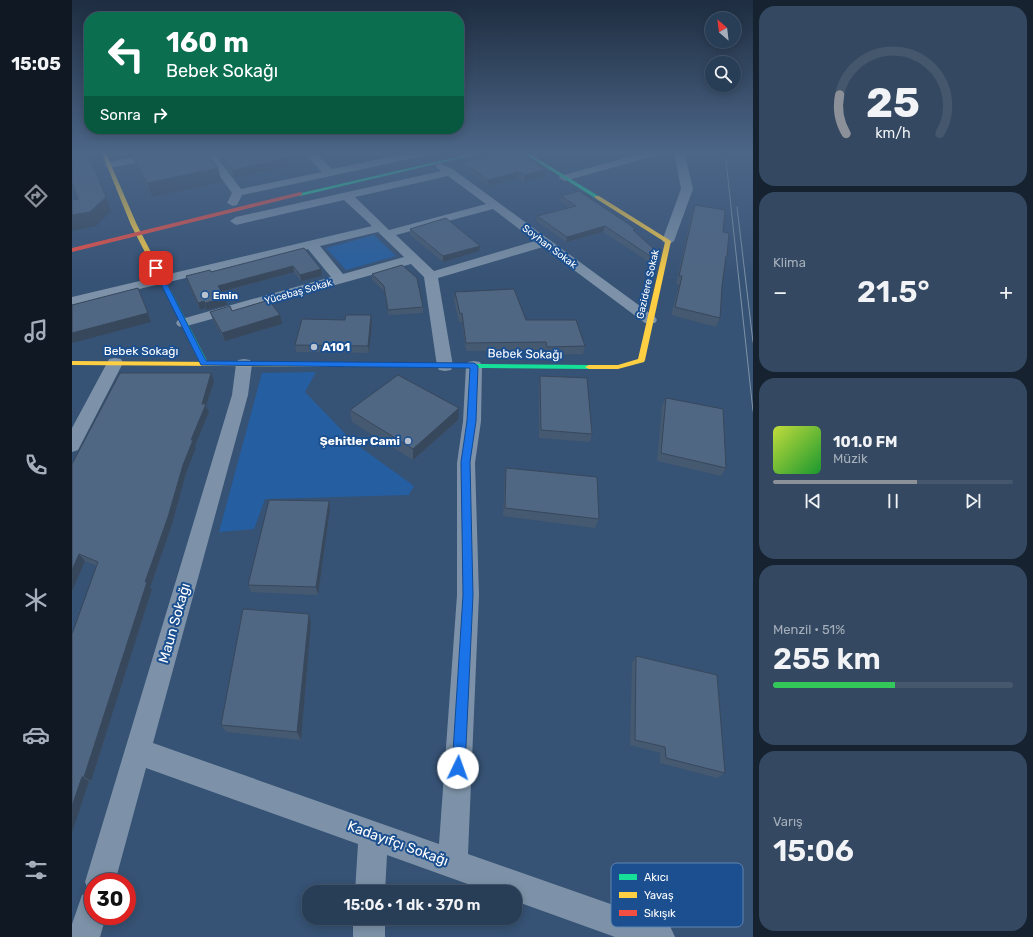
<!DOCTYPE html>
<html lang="tr">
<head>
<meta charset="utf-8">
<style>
  :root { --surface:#283e57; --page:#344961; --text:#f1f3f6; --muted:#a5aeba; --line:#44576d; --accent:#8c9099 }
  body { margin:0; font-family:Rubik,sans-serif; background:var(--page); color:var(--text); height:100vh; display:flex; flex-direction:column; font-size:15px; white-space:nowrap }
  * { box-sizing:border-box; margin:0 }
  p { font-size:13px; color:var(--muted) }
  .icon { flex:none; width:22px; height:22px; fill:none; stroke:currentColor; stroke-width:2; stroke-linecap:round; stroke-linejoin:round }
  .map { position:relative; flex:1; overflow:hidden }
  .panel { display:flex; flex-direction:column; gap:6px; padding:6px; background:#162230; width:280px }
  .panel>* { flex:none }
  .hud { position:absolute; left:12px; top:12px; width:380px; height:122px; border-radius:16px; box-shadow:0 2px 10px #0003,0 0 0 1px var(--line); background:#0b6e4f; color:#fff; overflow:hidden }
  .needle { width:26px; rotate:332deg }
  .tools { position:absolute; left:633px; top:12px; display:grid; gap:8px }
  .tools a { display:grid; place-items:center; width:36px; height:36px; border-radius:50%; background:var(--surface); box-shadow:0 2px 10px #0003,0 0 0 1px var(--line); font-size:20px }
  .speed { position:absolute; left:12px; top:873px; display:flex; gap:8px; font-size:20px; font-weight:700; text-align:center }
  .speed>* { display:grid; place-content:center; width:52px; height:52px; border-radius:50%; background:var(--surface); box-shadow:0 2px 10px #0003,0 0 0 1px var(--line); line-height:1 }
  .speed .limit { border:6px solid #d22; background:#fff; color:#111 }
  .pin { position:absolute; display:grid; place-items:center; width:34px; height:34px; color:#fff; margin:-17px; border-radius:8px; box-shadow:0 2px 6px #0006 }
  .me { position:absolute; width:44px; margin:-22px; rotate:3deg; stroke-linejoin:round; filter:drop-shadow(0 0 3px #0008) }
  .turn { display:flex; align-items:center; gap:14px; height:84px; padding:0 16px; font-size:18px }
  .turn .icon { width:52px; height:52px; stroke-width:2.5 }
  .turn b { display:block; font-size:28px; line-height:34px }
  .then { display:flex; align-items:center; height:38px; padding:0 16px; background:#0003; gap:8px; font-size:15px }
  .big { font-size:30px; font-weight:600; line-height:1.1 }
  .panel .card { flex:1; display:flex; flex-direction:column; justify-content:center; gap:6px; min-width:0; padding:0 14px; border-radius:16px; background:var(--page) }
  .panel .dial { align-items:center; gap:0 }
  .dial svg { height:104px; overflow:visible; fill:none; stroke:var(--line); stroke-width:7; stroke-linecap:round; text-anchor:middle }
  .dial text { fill:var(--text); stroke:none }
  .song { display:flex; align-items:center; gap:12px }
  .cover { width:48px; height:48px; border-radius:6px; background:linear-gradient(135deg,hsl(70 70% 55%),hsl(130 70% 35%)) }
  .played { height:4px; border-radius:2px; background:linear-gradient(90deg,var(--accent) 60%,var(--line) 60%) }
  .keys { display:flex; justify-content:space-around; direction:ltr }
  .heat { display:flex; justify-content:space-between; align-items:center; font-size:22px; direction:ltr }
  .charge { height:6px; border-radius:3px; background:linear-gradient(90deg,#34c759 51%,var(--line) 0) }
  .trip { position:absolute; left:230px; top:885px; width:220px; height:40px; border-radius:16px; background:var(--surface); box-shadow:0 2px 10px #0003,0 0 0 1px var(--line); font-weight:600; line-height:40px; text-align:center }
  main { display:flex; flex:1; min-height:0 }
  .menu { display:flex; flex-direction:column; width:72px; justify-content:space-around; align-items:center; background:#101923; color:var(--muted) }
  .menu .icon { width:28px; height:28px }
  .menu .on { color:var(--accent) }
  .menu b { font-size:18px; color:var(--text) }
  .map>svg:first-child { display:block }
  .green { fill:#265fa1 }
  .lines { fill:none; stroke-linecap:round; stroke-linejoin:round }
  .street { fill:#7d92a8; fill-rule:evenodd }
  .fast { fill:#16e098; fill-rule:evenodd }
  .slow { fill:#ffcf43; fill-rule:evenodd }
  .jam { fill:#f24e42; fill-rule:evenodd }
  .tram { stroke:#7e92a7; stroke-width:1 }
  .wall { fill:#455971 }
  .shaded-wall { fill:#38485c }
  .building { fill:#506783; stroke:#38485c }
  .route { fill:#1a73e8; stroke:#114b97 }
  .poi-dot { fill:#b9c2ce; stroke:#1b4f8f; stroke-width:1.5 }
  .labels { text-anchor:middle; stroke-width:4; stroke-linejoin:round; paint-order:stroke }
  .far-street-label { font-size:10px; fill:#fff; stroke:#1b4f8f }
  .far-poi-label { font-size:10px; font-weight:bold; fill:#fff; stroke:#1b4f8f; text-anchor:start }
  .poi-label { font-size:12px; font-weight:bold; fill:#fff; stroke:#1b4f8f; text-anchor:start }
  .street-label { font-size:12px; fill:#fff; stroke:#1b4f8f }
  .near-street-label { font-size:14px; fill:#fff; stroke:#1b4f8f }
  .key { fill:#1b4f8f; stroke:#5f84b1; stroke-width:1 }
  .key-label { font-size:11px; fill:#fff }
</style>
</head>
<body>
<main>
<nav class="menu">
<b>15:05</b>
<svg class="icon on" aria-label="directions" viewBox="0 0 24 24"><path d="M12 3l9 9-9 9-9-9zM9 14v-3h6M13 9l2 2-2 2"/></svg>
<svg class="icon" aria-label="music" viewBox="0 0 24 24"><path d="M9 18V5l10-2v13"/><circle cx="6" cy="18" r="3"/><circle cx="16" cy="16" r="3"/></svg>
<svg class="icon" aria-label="phone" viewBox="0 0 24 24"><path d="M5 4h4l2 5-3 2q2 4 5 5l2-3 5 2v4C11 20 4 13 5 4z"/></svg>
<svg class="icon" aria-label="climate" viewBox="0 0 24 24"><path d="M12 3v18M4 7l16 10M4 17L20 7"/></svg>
<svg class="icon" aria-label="car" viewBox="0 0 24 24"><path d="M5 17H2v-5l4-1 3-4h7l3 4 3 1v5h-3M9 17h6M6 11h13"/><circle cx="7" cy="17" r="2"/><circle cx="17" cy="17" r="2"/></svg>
<svg class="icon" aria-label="filters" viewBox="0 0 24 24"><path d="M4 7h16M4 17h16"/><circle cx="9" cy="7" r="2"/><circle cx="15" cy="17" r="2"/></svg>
</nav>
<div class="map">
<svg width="681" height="937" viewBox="0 0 681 937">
  <rect width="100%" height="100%" fill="#365274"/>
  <g class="green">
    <polygon points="302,235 324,256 274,270 254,248"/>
    <polygon points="244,372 233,392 281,442 342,486 337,495 193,499 182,529 147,532 190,373"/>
  </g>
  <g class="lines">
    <g class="street">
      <polygon points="94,151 114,151 109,154 37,168 32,165 37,162"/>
      <polygon points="130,151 140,151 169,189 250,172 230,151 241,151 260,169 347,151 366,151 361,154 170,195 165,205 161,206 155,203 160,193"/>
      <polygon points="578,151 594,151 593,153 496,180 492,181 487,178 488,176"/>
      <polygon points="602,151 612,151 621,189 602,241 596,245 590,241 609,189"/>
      <path d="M368 163 382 170 583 317 585 320 583 323H573L471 247 366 278 381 366 379 370 373 371 367 370 365 366 352 277 339 264 111 327 106 326 104 323 106 320 259 277 236 249 0 305V297L300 226 272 200 164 225 158 221 164 217 369 171 363 166ZM376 176 414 204 317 230 283 197ZM421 209 463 241 362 271 324 235ZM306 232 332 257 271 274 248 246Z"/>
      <polygon points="43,358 49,359 51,363 6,450 0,452 0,428 35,363 37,359"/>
      <polygon points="172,359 178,360 180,364 176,395 81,743 367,844 385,595 385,463 391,421 394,366 396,362 402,361 408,362 410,366 409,421 403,463 407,595 396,854 587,921 598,926 603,937 543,937 443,901 443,892 418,892 315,855 313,892 283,892 286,844 74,768 43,882 21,882 21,916 34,916 28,937 0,937 0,924 10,895 17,892 13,882 160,395 164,364 166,360"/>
      <rect x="281" y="918" width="32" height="19"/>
    </g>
    <g class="fast">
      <polygon points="411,151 419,151 228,196 225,194"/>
      <polygon points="448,151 453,151 528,197 523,198"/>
      <polygon points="97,291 100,293 136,363 135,365 132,365 128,363 94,293"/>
      <polygon points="310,363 517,365 521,367 517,369 313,367 309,365"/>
    </g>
    <g class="slow">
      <polygon points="29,151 33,151 65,225 100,293 99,294 97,295 94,293 59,225"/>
      <polygon points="523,196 527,196 599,241 573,360 572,362 546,369 517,369 513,367 517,365 546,365 566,359 593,242 523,198"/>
      <polygon points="0,361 313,363 317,365 313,367 0,365"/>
    </g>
    <polygon class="jam" points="228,192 230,193 230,195 0,252 0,248"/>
    <g class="tram">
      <polyline points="653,151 681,411"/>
      <polyline points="665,207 681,342"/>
    </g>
  </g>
  <g class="wall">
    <polygon points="56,151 134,151 150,182 80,197 63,164 60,156 59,156"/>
    <polygon points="146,151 219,166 162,178 147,158"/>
    <polygon points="488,151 550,151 502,162"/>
    <polygon points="390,162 473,176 452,182 446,178 416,186 390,168"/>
    <polygon points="489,196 563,232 583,250 582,255 577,262 531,232 494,242 464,221 465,216 497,207 488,201"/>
    <polygon points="623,205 651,232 655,256 653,261 650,286 648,318 644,327 599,315 607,285 604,284 620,212"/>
    <polygon points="338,229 407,251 371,262 338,235"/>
    <polygon points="232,248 249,269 250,276 229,281 222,272 150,292 153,298 155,305 135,310 134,308 128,310 116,283 114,276 139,272"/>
    <polygon points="300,274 351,307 351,313 316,315 313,292 300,280"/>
    <polygon points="383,292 454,320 513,346 511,354 473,355 472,350 394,351 390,322 387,322 382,300"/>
    <polygon points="160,311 210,324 153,341 141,320 138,312"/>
    <polygon points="300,323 297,353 224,352 223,345"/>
    <polygon points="468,376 520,434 518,442 467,438 467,385"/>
    <polygon points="142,381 134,406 137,412 123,446 124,448 114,473 100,524 78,588 80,589 19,781 17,781 0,833 25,566 13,561 0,591 0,464"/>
    <polygon points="594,398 654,468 649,476 585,461 590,406"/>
    <polygon points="278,410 386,420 341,460 280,422"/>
    <polygon points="434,468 527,519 523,528 431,516 433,476"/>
    <polygon points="257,501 258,509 246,595 179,592 176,585"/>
    <polygon points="239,623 229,740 154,732 149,725"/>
    <polygon points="564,656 653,773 645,778 588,763 588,753 558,745 560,663"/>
  </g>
  <g class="shaded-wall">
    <polygon points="57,151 87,151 59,151 60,156 59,156"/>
    <polygon points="521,151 550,151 502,162 503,155"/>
    <polygon points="218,158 219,166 162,178 161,170"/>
    <polygon points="146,168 150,182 80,197 75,183"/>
    <polygon points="474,170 473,176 452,182 453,175"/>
    <polygon points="447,172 446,178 416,186 416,180"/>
    <polygon points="34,197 39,211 24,226 0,231 0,215"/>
    <polygon points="533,226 531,232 494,242 495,237"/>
    <polygon points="408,246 407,251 371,262 371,256"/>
    <polygon points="583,250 582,255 577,262 578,256"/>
    <polygon points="221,266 222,272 148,292 146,286"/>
    <polygon points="249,269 250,276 229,281 228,275"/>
    <polygon points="66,288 79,322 0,343 0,333"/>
    <polygon points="153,298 155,305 135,310 133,303"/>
    <polygon points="132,301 134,308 128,310 126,303"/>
    <polygon points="208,315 210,324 153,341 150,333"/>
    <polygon points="299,315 300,323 297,353 296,346"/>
    <polygon points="139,373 142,381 134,406 137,412 123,446 124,448 114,473 100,524 78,588 80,589 19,781 12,777 73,582 119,440"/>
    <polygon points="387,408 386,420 341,460 341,449"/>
    <polygon points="257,501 258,509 246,595 244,587"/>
    <polygon points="7,554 13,561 0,591 0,570"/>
    <polygon points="237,614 239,623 229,740 225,732"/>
    <polygon points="10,777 17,781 0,833 0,806"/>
  </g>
  <g class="building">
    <polygon points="0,151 15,151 34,197 18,212 0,215 0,200 6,199 0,182"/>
    <polygon points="59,151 134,151 146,168 75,183"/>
    <polygon points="146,151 210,151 218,158 161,170"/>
    <polygon points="498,151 521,151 503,155"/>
    <polygon points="437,153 444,157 452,156 474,170 453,175 447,172 416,180 390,162"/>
    <polygon points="507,191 564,229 561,230 583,250 578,256 533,226 495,237 465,216 504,206 489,196"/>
    <polygon points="623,205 653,210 651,232 657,233 655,256 654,256 650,286 648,318 603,307 610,276 607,276"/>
    <polygon points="374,218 408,246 371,256 338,229"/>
    <polygon points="232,248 249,269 228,275 221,266 146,286 153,298 133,303 132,301 126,303 114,276 138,270 139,272"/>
    <polygon points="330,265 345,278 351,307 316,310 312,286 300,274"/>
    <polygon points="66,288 76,313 0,333 0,305"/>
    <polygon points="442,289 454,320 504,320 513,346 475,347 474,342 394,343 390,313 388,314 383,292"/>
    <polygon points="197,300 208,315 150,333 138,312 158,306 160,311"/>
    <polygon points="274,315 299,315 296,346 223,345 230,319 273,320"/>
    <polygon points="48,373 139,373 130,404 134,404 119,440 121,440 111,465 96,517 73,582 75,582 12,777 10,777 0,806 0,634 26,562 7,554 0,570 0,464"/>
    <polygon points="326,375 387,408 341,449 278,410"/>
    <polygon points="468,376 515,378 520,434 469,430"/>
    <polygon points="594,398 651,409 654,468 589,453"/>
    <polygon points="434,468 525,477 527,519 433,508"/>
    <polygon points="197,500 257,501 244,587 176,585"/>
    <polygon points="171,609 237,614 225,732 149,725"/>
    <polygon points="564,656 645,675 653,773 594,758 593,747 563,740"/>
  </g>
  <linearGradient id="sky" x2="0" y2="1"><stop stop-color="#1e2d40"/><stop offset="0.54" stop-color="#4c6688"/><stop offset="1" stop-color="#4c6688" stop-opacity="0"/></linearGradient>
  <rect width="681" height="282" fill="url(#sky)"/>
  <polygon class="route" points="84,266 87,268 134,361 402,363 406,366 404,421 398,462 401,595 393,768 391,773 386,775 381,773 380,768 391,595 389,462 395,421 398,368 129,365 81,268"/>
  <g class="poi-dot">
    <circle cx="133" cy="295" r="4"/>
    <circle cx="242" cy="347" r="4"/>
    <circle cx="336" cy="441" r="4"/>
  </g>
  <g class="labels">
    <g class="far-street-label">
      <text transform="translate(478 246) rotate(37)" y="4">Soyhan Sokak</text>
      <text transform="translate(575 284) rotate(-77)" y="4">Gazidere Sokak</text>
      <text transform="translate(226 291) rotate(-16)" y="4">Yücebaş Sokak</text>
    </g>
    <g class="far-poi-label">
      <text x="141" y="299">Emin</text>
    </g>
    <g class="poi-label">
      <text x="250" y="351">A101</text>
      <text x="328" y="445" text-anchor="end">Şehitler Cami</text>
    </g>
    <g class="street-label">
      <text x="69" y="355">Bebek Sokağı</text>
      <text transform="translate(453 354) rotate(1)" y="4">Bebek Sokağı</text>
    </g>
    <g class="near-street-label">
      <text transform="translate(102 623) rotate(-74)" y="5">Maun Sokağı</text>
      <text transform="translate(326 843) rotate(20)" y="5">Kadayıfçı Sokağı</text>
    </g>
  </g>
  <rect x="539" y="863" width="132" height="64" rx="6" class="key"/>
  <rect x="547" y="874" width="18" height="6" fill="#16e098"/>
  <rect x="547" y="892" width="18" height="6" fill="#ffcf43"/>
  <rect x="547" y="910" width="18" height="6" fill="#f24e42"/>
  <g class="key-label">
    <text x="572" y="881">Akıcı</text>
    <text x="572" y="899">Yavaş</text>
    <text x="572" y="917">Sıkışık</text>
  </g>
</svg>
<div class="tools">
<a><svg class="needle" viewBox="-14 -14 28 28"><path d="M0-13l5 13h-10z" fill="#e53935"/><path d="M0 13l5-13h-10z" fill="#a5aeba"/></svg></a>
<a><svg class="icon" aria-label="search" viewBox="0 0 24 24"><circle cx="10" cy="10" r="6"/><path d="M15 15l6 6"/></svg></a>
</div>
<div class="speed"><div class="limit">30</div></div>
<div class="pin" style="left:84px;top:268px;background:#d93025"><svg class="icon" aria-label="arrive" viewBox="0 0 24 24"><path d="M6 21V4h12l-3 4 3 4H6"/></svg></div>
<svg class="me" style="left:386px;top:768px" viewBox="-20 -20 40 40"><circle r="19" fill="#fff"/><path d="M0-13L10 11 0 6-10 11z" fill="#1a73e8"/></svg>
<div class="trip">15:06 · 1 dk · 370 m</div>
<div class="hud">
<div class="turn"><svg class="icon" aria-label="left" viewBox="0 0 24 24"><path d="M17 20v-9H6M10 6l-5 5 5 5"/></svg><div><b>160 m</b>Bebek Sokağı</div></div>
<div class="then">Sonra<svg class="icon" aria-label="right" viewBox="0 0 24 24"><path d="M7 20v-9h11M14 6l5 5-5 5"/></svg></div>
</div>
</div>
<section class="panel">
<div class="card dial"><svg viewBox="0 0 100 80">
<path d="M14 69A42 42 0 1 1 86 69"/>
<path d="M14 69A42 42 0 0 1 9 39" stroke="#8c9099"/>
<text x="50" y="56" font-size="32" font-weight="700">25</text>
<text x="50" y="72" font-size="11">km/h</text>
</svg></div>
<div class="card"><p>Klima</p>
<div class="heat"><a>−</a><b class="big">21.5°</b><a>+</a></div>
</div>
<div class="card">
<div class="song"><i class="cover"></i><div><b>101.0 FM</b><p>Müzik</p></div></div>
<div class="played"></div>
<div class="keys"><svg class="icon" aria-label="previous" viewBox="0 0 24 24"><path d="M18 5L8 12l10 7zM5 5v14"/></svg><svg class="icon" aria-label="pause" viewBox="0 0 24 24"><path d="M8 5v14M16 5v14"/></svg><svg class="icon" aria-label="next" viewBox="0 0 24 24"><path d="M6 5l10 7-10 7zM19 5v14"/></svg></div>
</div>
<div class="card"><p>Menzil · 51%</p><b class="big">255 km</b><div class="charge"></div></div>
<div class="card"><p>Varış</p><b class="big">15:06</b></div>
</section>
</main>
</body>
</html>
